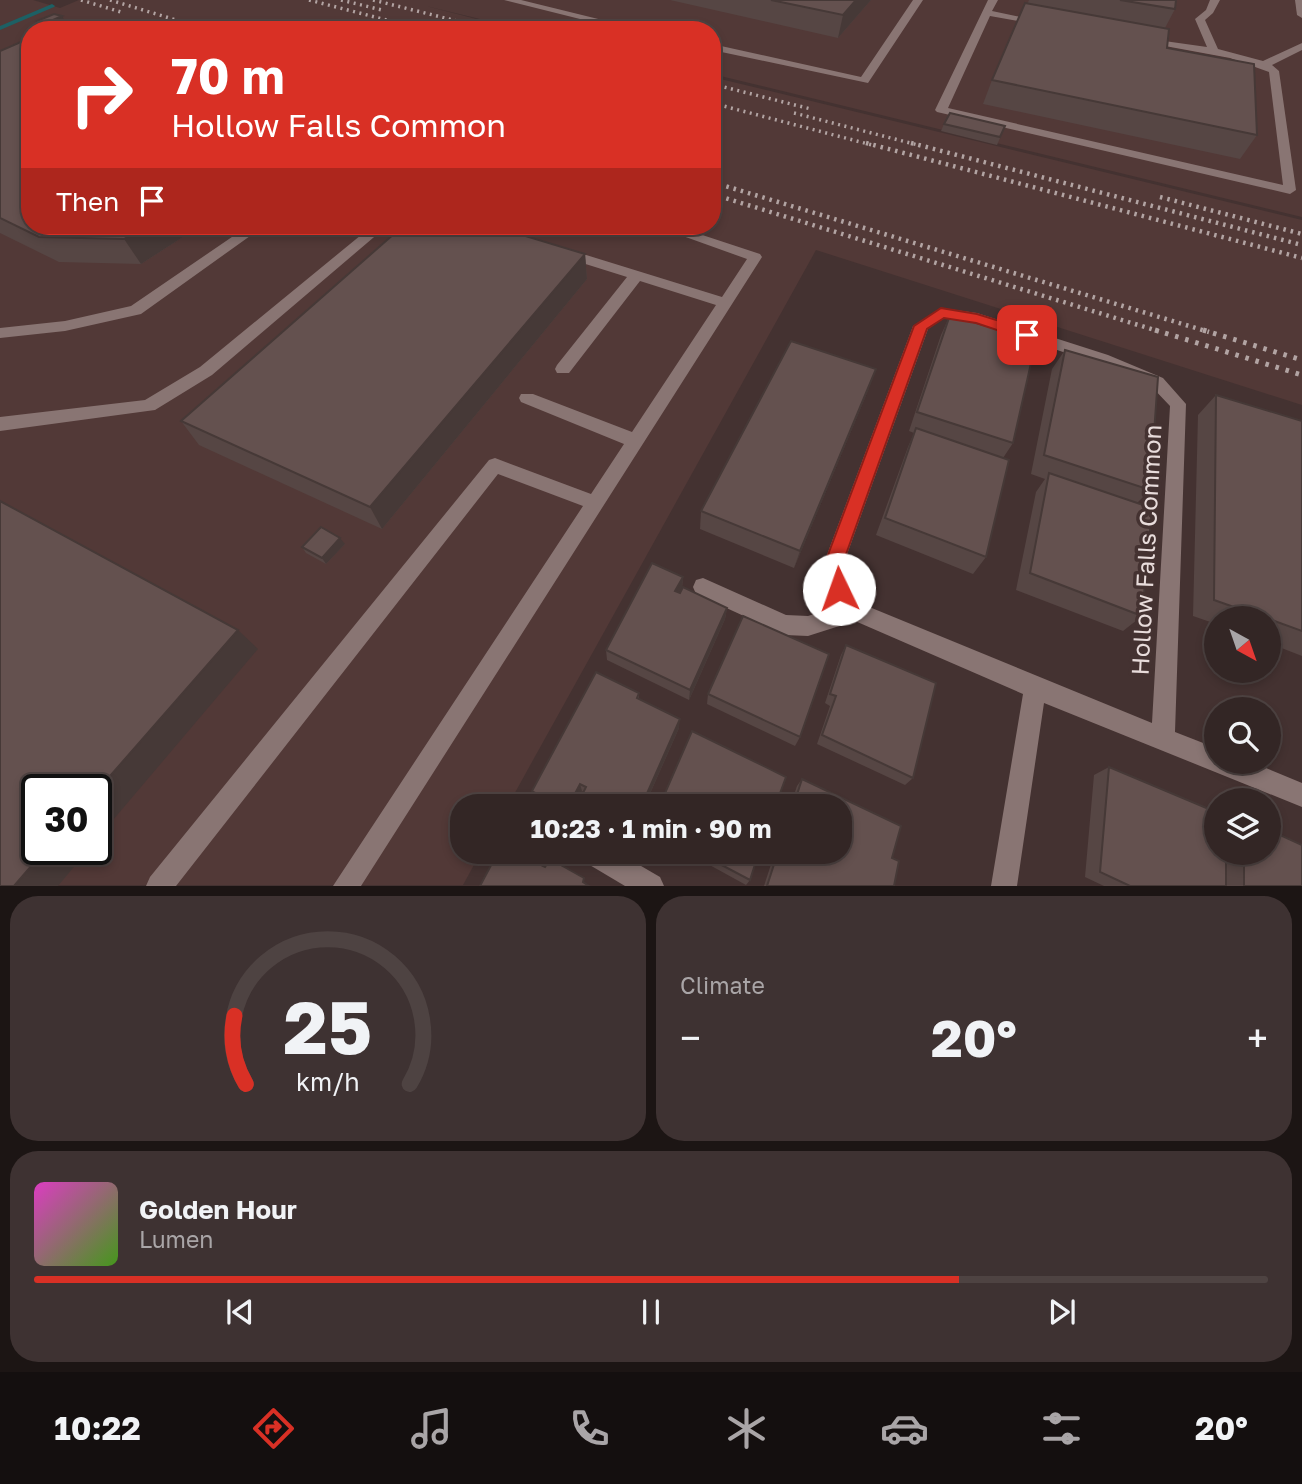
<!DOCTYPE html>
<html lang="en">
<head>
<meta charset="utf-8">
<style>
  :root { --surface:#332625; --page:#3e3232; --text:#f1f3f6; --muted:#a9a5a7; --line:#4e4342; --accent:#d93025 }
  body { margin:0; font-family:"Golos Text",sans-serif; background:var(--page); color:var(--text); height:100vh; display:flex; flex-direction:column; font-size:26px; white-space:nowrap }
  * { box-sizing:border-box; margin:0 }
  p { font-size:23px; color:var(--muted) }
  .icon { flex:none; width:38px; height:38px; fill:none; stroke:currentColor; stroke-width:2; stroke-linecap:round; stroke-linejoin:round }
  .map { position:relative; height:886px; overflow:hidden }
  .side { display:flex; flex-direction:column; gap:10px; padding:10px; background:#1c1514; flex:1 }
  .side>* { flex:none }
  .top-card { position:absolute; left:21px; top:21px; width:700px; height:214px; border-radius:28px; box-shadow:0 4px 10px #0003,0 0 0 2px var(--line); background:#d93025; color:#fff; overflow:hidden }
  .needle { width:46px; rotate:140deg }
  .controls { position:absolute; left:1204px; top:606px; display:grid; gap:14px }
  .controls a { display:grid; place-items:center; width:77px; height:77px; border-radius:50%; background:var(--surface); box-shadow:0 4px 10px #0003,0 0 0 2px var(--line); font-size:35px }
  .speed { position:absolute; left:21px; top:774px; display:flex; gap:14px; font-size:35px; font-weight:700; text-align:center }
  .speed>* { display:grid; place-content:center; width:91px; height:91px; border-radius:50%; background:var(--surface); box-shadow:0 4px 10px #0003,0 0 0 2px var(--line); line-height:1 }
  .speed .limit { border:4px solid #111; border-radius:10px; background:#fff; color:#111 }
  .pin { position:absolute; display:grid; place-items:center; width:60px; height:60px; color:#fff; margin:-30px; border-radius:14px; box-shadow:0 4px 10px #0006 }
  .me { position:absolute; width:77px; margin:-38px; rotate:357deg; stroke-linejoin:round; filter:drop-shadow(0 0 5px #0008) }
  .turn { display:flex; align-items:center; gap:24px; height:147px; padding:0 35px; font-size:32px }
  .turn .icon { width:91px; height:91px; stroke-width:2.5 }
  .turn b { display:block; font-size:49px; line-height:60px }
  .then { display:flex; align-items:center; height:66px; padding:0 35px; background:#0003; gap:14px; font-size:26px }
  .big { font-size:52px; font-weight:700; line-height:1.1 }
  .side .tile { flex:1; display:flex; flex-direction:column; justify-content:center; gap:10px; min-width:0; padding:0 24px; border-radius:28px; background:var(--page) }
  .side .dial { align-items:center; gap:0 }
  .dial svg { height:182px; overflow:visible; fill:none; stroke:var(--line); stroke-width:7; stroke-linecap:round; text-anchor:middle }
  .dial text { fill:var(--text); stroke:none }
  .song { display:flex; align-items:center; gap:21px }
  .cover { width:84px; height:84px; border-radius:10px; background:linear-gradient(135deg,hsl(310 70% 55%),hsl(100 70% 35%)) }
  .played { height:7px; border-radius:4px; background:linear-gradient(90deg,var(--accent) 75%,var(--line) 75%) }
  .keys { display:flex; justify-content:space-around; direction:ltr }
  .heat { display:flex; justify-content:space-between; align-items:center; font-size:38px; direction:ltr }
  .side .tiles { flex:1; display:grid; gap:10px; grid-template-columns:1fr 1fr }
  .tile:last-child { grid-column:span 2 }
  .trip { position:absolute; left:450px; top:794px; width:402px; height:70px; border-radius:28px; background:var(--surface); box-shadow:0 4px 10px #0003,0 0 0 2px var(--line); font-weight:700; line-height:70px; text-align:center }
  .tabs { display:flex; height:112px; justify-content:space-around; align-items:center; background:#140f0f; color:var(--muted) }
  .tabs .icon { width:49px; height:49px }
  .tabs .selected { color:var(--accent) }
  .tabs b { font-size:32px; color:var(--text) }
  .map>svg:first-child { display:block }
  .built { fill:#523937; fill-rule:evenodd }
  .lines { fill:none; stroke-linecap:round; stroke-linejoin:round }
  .stream { fill:#1d6064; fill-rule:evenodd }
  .minor { fill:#897573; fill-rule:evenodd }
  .rail-far2 { stroke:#b2a4a3; stroke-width:3.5; stroke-dasharray:2 4.5; stroke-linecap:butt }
  .rail-far1 { stroke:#b2a4a3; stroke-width:4.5; stroke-dasharray:2.5 5; stroke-linecap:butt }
  .rail { stroke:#b2a4a3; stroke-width:5; stroke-dasharray:3.5 7; stroke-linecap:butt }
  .wall { fill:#564644 }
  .shaded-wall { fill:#463937 }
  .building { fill:#64514f; stroke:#463937; stroke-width:2 }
  .route { fill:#d93025; stroke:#8d1f18; stroke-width:2 }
  .labels { text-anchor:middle; stroke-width:7; stroke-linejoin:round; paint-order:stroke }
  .street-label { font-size:24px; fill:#e8dcdb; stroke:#443231 }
</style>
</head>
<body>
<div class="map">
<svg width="1302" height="886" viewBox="0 0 1302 886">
  <rect width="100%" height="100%" fill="#443231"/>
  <path class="built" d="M0 0H33L60 8 79 0H1302V217L712 74V30H525L426 6 519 30H30V226H712V77L1302 220V405L816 250 507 807H462V852H481L463 885H0ZM37 789H96V849H37Z"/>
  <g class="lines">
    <polygon class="stream" points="52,4 55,6 54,7 0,30 0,26"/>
    <g class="minor">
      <polygon points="504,0 521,0 643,30 624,30"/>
      <polygon points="913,0 923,0 868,83 712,50 712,44 861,77"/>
      <polygon points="988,0 998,0 992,11 1045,22 1040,25 990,16 948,108 1283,185 1269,72 1230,58 1138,41 1143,38 1207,47 1195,19 1206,10 1210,0 1220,0 1213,13 1205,20 1218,49 1263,61 1302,43 1302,50 1272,65 1279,71 1296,190 1290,194 937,112 935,110"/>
      <polygon points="1295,0 1302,0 1302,18 1297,15"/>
      <polygon points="248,226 264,226 141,314 65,331 0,338 0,328 65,321 131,306"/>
      <polygon points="372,226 387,226 212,375 155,410 0,431 0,417 145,400 200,367"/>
      <polygon points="655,226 675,226 760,254 762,257 361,886 333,886 583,506 498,474 176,886 146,886 150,877 489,460 495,458 591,494 624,444 521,402 519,398 521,394 533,394 632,432 716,305 640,281 569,373 557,373 555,369 557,365 627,277 560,256 560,250 570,250 722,297 747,259"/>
      <path d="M941 308 977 313 1108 355 1163 378 1186 404 1175 732 1216 748V761H1249L1302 783V807L1044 703 1017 886H991L1023 694 855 621 808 636 785 635 696 594 693 587 696 580 703 578 786 615 808 616 839 606 829 589 825 560 913 326ZM944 318 976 323 1096 363 1151 386 1170 406 1152 723 862 604 849 586 845 560 928 329Z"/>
      <polygon points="580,852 617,852 660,877 664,886 625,886 583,861"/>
    </g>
    <g class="rail-far2">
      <polyline points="81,0 121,12"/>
      <polyline points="110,0 209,30"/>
      <polyline points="309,0 425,30"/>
      <polyline points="341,0 382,10"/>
      <polyline points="373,0 493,30"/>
      <polyline points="712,84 811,109"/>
      <polyline points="712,103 872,145"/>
      <polyline points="794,113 918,145"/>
    </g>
    <g class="rail-far1">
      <polyline points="866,143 1302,258"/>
      <polyline points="911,143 1302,245"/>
      <polyline points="712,182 1209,332"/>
      <polyline points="712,194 1161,332"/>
      <polyline points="1160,197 1302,234"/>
    </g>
    <g class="rail">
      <polyline points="1155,330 1302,375"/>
      <polyline points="1203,330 1302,360"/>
    </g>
  </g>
  <g class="wall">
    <polygon points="670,0 871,0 838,38"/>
    <polygon points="1029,0 1176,0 1175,9 1165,28 1167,48 1257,135 1240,159 983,104 992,80"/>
    <polygon points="37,21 66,23 50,30 47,30 41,28"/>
    <polygon points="0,51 200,226 141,264 59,262 0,233"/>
    <polygon points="944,124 1005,126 997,145 941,131"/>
    <polygon points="585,254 587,279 382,529 199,445 181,421"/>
    <polygon points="950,315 1013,443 1003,458 986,557 973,574 876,535 908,447 914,433 909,431 941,335"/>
    <polygon points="1065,350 1150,490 1137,503 1142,616 1123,631 1016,590 1036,492 1045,479 1031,474 1052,369"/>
    <polygon points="869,388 794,568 700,529 701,511"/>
    <polygon points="1216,395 1302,421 1302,656 1269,643 1269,618 1216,618 1216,624 1193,616 1198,415"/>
    <polygon points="345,544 326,564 306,553 302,547"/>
    <polygon points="683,577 682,588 680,593 727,608 725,619 689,700 607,660 606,650"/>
    <polygon points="846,645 913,778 905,785 817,744 830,706 825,703 841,655"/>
    <polygon points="639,693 639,699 679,728 644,807 588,807 583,804 581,797 583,792 582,791 574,807 551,807 536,798 532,791"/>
    <polygon points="708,694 800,737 795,746 707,704"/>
    <polygon points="1109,767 1216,852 1269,852 1302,886 1104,886 1085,877 1094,775"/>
    <polygon points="802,779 901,826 892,858 899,861 894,886 764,886 775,852 840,852 840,807 790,807 797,786"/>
    <polygon points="686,852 759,852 750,880 746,885"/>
  </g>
  <g class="shaded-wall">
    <polygon points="856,0 871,0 838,38 843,15"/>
    <polygon points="62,16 66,23 48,30 44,24"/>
    <polygon points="146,226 200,226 141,264 124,239"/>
    <polygon points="585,254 587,279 382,529 370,507"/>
    <polygon points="876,369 869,388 794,568 800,551"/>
    <polygon points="340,538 345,544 326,564 322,558"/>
    <polygon points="683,577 682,588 675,602 675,591"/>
    <polygon points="727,608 725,619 689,700 690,690"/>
    <polygon points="238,630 258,649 96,840 96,792"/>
    <polygon points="680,719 679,728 644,807 641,807"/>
    <polygon points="580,784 582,791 574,807 568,807"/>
    <polygon points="46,849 89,849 58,886 14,886"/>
    <polygon points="545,852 551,852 543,869 539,864"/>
  </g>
  <g class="building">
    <polygon points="771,0 856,0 843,15"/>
    <polygon points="1120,0 1176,0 1175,9"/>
    <polygon points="1025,3 1169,29 1167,48 1254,64 1257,135 992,80"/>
    <polygon points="54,14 62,16 44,24 37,21"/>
    <polygon points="30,38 30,226 146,226 124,239 39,237 0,218 0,51"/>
    <polygon points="950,113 1005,126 1000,137 944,124"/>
    <polygon points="403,226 492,226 585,254 370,507 181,421"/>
    <polygon points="950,315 1036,341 1013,443 917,412"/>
    <polygon points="791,341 876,369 800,551 701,511"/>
    <polygon points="1065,350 1158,377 1150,490 1044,455"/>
    <polygon points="1216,395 1302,421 1302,631 1269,619 1269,618 1265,618 1214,600"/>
    <polygon points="916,428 1009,460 986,557 885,518"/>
    <polygon points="1049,473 1152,508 1142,616 1030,573"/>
    <polygon points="0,501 238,630 96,792 96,789 37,789 37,849 46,849 14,886 0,886"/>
    <polygon points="321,527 340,538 322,558 302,547"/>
    <polygon points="652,563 683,577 675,591 680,593 683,587 727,608 690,690 606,650"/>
    <polygon points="743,616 829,654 800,737 708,694"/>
    <polygon points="846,645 936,683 913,778 822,735 836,696 830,694"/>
    <polygon points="596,672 639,693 637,698 680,719 641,807 598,807 581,797 586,787 580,784 568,807 560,807 532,791"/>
    <polygon points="692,731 786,777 775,807 659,807"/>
    <polygon points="1109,767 1216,812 1216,852 1226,852 1226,886 1130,886 1100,872"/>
    <polygon points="802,779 901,826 892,858 899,861 894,886 767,886 778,852 840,852 840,807 793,807"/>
    <polygon points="1269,830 1302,845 1302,886 1244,886 1244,852 1269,852"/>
    <polygon points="498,852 545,852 539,864 545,867 550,859 584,878 583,882 589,886 480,886"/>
    <polygon points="697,852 759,852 750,880"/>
  </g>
  <polygon class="route" points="941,308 977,314 1032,331 1034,335 1027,340 976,323 944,318 927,329 844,560 848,589 845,595 839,598 832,595 826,560 914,326"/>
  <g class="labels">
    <g class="street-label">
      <text transform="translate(1147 550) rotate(-87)" y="8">Hollow Falls Common</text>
    </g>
  </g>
</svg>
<div class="controls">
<a><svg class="needle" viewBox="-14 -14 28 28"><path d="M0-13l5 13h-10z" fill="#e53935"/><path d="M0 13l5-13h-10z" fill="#a9a5a7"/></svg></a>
<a><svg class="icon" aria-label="search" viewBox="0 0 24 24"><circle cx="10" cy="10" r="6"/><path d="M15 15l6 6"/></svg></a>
<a><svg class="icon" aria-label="layers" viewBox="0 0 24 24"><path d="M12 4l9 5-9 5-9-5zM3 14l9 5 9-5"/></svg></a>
</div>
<div class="speed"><div class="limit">30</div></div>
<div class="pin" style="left:1027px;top:335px;background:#d93025"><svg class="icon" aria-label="arrive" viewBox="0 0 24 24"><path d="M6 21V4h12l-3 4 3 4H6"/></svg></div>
<svg class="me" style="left:839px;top:589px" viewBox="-20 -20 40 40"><circle r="19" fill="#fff"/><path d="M0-13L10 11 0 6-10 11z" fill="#d93025"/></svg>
<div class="trip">10:23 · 1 min · 90 m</div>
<div class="top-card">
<div class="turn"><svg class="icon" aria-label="right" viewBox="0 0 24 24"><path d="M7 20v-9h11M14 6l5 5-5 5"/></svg><div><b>70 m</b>Hollow Falls Common</div></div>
<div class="then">Then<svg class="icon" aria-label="arrive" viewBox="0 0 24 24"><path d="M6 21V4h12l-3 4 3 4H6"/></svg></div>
</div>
</div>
<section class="side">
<div class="tiles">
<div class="tile dial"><svg viewBox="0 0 100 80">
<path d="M14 69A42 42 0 1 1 86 69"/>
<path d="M14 69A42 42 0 0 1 9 39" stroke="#d93025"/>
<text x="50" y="56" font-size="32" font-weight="700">25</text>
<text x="50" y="72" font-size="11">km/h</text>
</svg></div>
<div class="tile"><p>Climate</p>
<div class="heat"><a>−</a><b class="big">20°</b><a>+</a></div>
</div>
<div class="tile">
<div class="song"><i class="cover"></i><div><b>Golden Hour</b><p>Lumen</p></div></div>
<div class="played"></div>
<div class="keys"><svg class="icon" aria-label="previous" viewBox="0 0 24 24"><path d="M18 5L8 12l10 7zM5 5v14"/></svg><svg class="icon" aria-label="pause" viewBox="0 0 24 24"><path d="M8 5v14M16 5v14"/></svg><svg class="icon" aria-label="next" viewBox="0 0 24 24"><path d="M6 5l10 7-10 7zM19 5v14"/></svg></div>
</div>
</div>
</section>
<nav class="tabs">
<b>10:22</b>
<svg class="icon selected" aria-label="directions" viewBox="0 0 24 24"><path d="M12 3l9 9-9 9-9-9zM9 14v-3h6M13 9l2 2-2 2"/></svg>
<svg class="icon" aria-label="music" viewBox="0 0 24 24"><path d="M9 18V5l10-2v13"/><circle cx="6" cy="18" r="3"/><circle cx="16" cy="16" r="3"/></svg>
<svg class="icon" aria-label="phone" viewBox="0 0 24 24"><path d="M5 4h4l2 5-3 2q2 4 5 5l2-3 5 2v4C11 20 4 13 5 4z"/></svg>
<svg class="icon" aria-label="climate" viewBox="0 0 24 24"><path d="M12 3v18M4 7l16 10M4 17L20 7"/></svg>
<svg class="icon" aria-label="car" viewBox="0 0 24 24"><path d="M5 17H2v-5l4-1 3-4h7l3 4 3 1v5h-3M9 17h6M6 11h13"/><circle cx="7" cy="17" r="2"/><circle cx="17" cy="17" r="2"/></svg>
<svg class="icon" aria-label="filters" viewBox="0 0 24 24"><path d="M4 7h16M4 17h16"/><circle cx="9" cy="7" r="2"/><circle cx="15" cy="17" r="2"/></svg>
<b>20°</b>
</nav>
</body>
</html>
